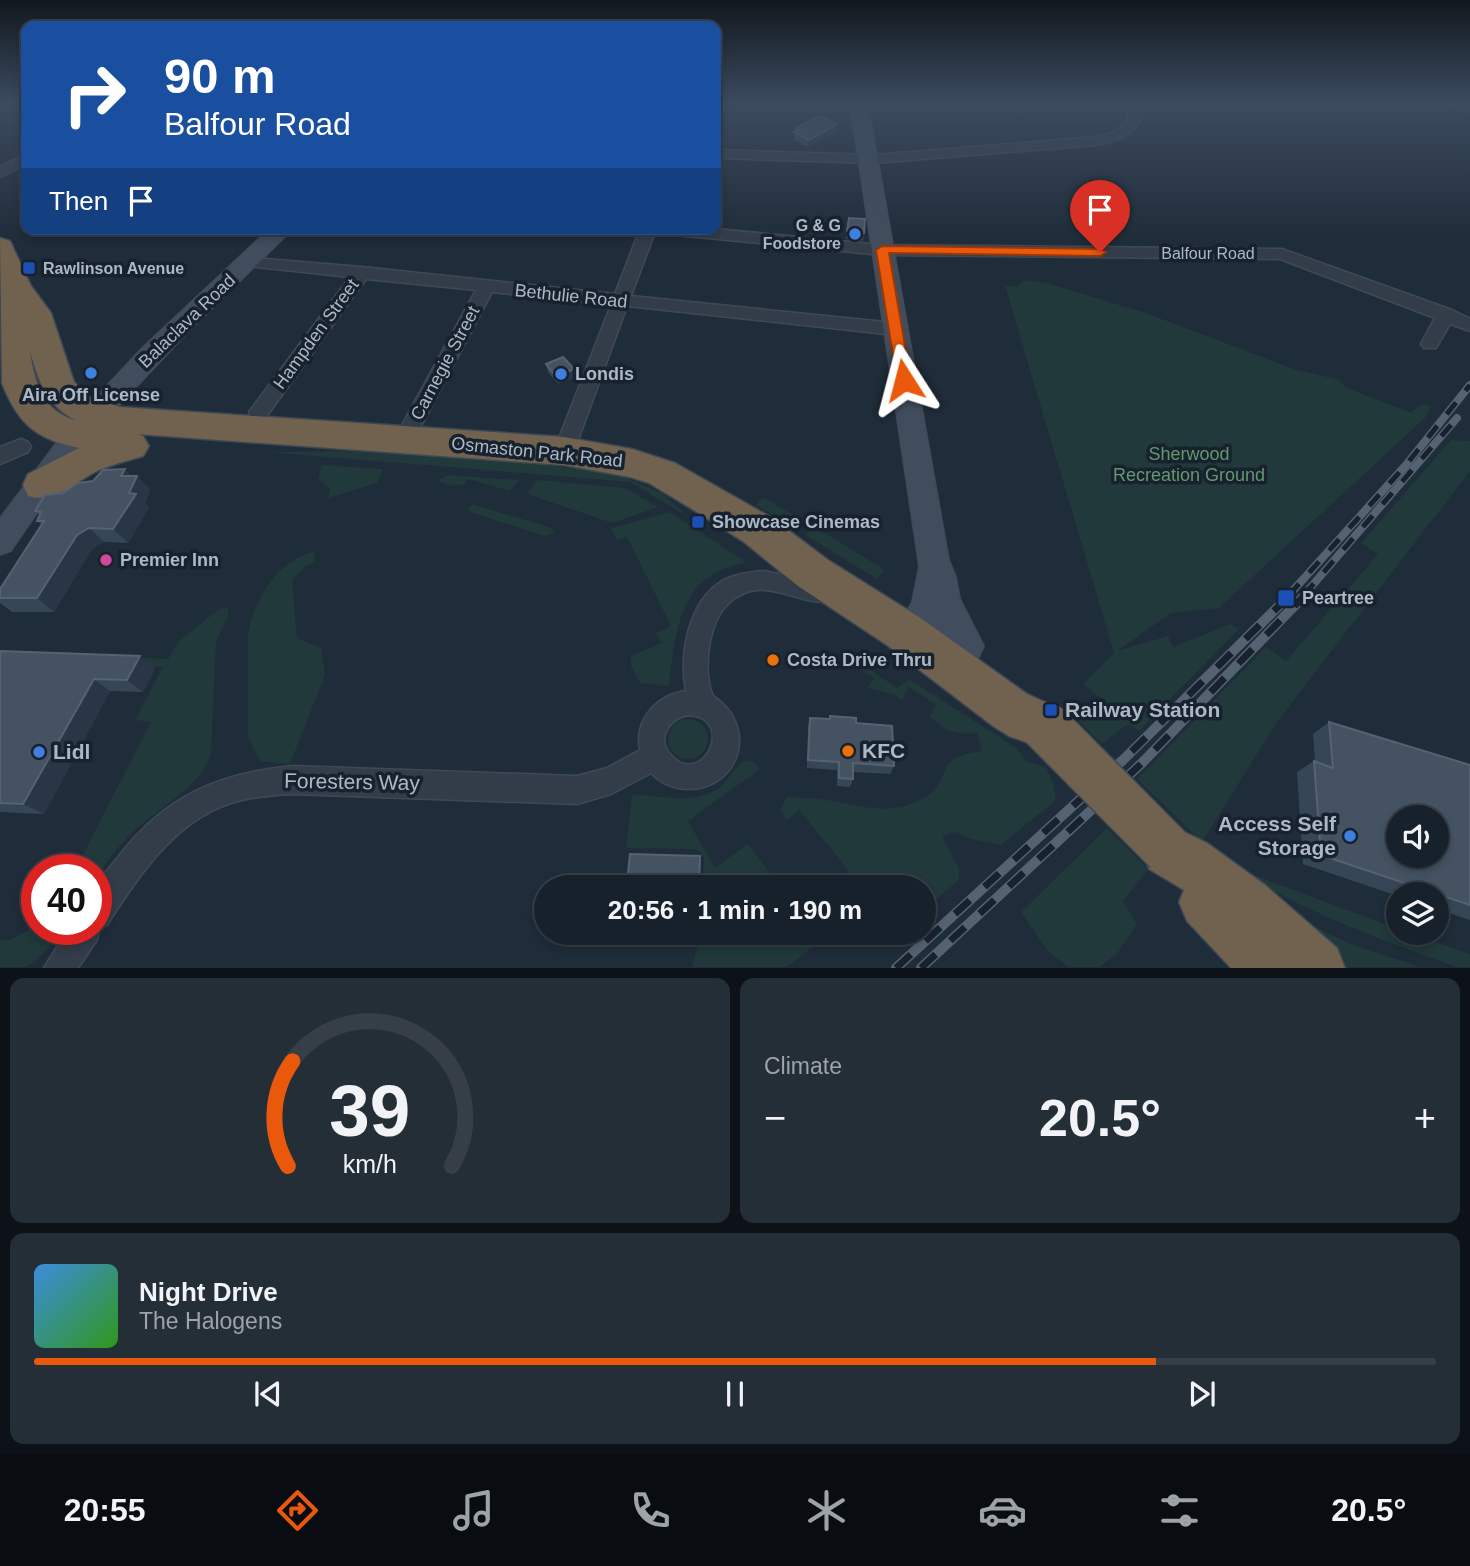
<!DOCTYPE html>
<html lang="en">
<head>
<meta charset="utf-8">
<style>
  :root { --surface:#17212b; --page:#242e37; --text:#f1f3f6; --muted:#9ea3a9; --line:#363e47; --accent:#ea580c }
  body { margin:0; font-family:Helvetica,sans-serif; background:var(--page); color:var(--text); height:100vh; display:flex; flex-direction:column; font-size:26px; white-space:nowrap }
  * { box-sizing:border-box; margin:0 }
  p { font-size:23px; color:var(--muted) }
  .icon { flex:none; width:38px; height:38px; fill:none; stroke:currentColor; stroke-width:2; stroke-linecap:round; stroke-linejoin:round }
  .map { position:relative; height:968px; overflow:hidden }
  .details { display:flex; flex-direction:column; gap:10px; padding:10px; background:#0d1218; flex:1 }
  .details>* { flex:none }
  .guide { position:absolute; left:21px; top:21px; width:700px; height:214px; border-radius:14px; box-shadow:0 4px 10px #0003,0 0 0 2px var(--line); background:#1a4fa0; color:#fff; overflow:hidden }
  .tools { position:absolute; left:1386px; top:805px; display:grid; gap:14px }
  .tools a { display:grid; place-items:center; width:63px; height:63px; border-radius:50%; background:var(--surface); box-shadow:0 4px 10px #0003,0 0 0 2px var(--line); font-size:35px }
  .speed { position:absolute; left:21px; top:854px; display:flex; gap:14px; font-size:35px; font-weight:700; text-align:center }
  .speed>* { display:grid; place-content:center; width:91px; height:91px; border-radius:50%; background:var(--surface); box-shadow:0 4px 10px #0003,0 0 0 2px var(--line); line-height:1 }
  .speed .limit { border:10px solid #d22; background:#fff; color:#111 }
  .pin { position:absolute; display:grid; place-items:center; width:60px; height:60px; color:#fff; margin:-72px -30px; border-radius:50% 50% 50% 0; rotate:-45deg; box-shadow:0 0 7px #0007 }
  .pin .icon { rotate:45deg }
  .me { position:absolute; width:77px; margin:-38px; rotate:351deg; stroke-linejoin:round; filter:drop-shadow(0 0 5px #0008) }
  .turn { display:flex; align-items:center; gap:24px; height:147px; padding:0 28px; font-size:32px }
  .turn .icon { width:91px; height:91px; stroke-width:2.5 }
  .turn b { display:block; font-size:49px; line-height:60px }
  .then { display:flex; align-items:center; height:66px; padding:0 28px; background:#0003; gap:14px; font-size:26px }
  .big { font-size:52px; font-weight:700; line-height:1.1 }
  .details .tile { flex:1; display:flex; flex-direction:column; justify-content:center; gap:10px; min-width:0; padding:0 24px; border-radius:14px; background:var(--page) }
  .details .dial { align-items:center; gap:0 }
  .dial svg { height:182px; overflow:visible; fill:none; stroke:var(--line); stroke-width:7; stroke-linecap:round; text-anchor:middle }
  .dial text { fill:var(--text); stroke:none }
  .song { display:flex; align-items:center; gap:21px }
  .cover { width:84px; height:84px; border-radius:10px; background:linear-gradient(135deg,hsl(210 70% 55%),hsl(110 70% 35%)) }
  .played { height:7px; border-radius:4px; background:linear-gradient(90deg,var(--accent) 80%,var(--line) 80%) }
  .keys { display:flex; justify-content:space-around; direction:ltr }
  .heat { display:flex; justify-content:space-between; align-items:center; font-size:38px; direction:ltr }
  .details .tiles { flex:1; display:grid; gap:10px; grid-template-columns:1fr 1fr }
  .tile:last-child { grid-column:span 2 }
  .trip { position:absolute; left:534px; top:875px; width:402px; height:70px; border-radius:35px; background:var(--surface); box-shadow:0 4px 10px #0003,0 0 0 2px var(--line); font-weight:700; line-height:70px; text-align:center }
  .dock { display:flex; height:112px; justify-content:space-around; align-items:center; background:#090d11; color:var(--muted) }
  .dock .icon { width:49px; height:49px }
  .dock .on { color:var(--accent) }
  .dock b { font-size:32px; color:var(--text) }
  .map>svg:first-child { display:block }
  .green { fill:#21393a }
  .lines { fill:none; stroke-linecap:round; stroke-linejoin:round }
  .street-casing { stroke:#3f4956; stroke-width:3 }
  .secondary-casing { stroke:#3f4956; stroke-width:2 }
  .highway-casing { stroke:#3d4854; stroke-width:3 }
  .street { fill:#333d4a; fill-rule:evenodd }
  .secondary { fill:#414d5d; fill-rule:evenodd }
  .highway { fill:#70624f; fill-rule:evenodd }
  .rail-far1-casing { stroke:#546271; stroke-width:8 }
  .rail-casing { stroke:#546271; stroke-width:10 }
  .rail-far1 { stroke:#18222e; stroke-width:5; stroke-dasharray:15; stroke-linecap:butt }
  .rail { stroke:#18222e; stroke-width:7; stroke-dasharray:20; stroke-linecap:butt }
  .highway-bridge-casing { stroke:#3d4854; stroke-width:52; stroke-linecap:butt }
  .highway-bridge { stroke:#70624f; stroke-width:49 }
  .wall { fill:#374656 }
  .shaded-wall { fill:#283646 }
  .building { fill:#445262; stroke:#546272; stroke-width:2; fill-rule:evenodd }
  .route { fill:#ea580c; stroke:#983908; stroke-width:2 }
  .shop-dot { fill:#3f7fe0; stroke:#18222e; stroke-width:2.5 }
  .transit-dot { fill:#1a4fb4; stroke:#18222e; stroke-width:2.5 }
  .hotel-dot { fill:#d1479c; stroke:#18222e; stroke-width:2.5 }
  .food-dot { fill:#e8710a; stroke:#18222e; stroke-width:2.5 }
  .labels { text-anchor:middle; stroke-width:7; stroke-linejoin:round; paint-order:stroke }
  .far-poi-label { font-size:16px; font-weight:bold; fill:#adb8c6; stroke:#18222e; text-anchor:end }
  .far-street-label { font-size:16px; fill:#adb8c6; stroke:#18222e }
  .street-label { font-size:18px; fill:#adb8c6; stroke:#18222e }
  .poi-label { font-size:18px; font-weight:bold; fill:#adb8c6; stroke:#18222e; text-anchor:start }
  .park-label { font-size:18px; fill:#63986d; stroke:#18222e }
  .near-poi-label { font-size:21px; font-weight:bold; fill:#adb8c6; stroke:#18222e; text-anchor:start }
  .near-street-label { font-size:21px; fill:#adb8c6; stroke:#18222e }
</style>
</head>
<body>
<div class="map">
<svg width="1470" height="968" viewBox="0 0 1470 968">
  <rect width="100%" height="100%" fill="#1f2c39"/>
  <g class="green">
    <polygon points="1024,280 1046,283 1146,313 1294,369 1336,379 1347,388 1412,413 1413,410 1424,404 1431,407 1425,418 1219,608 1171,613 1117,651 1168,636 1173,647 1230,624 1239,629 1139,731 1128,724 1102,744 1069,712 1103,700 1083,684 1114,653 1005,286 1018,286"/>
    <polygon points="1451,440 1470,441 1470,471 1277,722 1202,842 1137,779 1266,647 1286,661 1378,554 1361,543"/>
    <polygon points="342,451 459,456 615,473 664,494 688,517 630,482 266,452"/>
    <polygon points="322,465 383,469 377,483 328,498 330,488 318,479"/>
    <polygon points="447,475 519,480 510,491 468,479 465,484 450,486 438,481"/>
    <polygon points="537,480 625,488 658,507 612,523 527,494"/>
    <polygon points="763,497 801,520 794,528 756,505"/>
    <polygon points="472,504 552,528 554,533 545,536 470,512 468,509"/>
    <path d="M670 512 747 563C679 572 676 630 669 686L640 683 631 666V656L661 643 656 633 671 626 627 537 617 540 611 528Z"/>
    <polygon points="814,526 885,570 877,579 805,535"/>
    <path d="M314 552 315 562 306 566 292 580 297 638 321 648 325 675 290 764 260 761 248 738V635C253 601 278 559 314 552Z"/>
    <path d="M222 607 228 609 229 613 216 642 211 752C207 782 156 810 133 832 119 845 106 862 96 879V870H75L151 722 135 720 163 667 0 660V651L168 659 181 639Z"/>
    <path d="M856 660 897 688 909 679 1015 747 1028 762 1046 767 1054 787 1056 800 1001 845 971 839 956 832 942 836 959 869V880L924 909V887H831L849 871 799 810 786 821 781 808 787 797C798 798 809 798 820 799 855 804 893 819 927 796 954 777 932 757 982 751L977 733C956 735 946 732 930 717L936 705 909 687 902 700 896 695 867 688 874 678 854 664Z"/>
    <circle cx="688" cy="739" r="20"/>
    <path d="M748 760 754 762 760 769 688 821 715 868 748 844 780 887H703L704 858 697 849 626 848 632 794C660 796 697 805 720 787 730 779 736 763 748 760Z"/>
    <polygon points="1107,828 1148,870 1123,901 1137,925 1118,952 1100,967 1068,967 1047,950 1021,912"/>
    <path d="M1233 867 1398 929V933H1408L1470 954V967H1456C1379 939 1302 912 1233 867Z"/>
    <polygon points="1293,916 1353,945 1420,967 1342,967"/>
    <polygon points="29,930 44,933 52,941 49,948 27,967 0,967 0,940 10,940"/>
    <polygon points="701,933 830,933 787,967 692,967"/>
  </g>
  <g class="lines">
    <defs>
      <g id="street">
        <path d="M1126 104H1139L1142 118C1132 137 1115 142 1095 145L874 163 716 158V150L874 155 1095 137C1109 135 1121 131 1128 118Z"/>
        <polygon points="1453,104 1467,104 1459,109"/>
        <polygon points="26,154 26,164 0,177 0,167"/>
        <polygon points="640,229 656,229 631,296 895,323 904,329 895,335 627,306 574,451 571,456 564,459 557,456 554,451 611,305 492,292 412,443 405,445 398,443 395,438 476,290 366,279 266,417 252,417 249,412 350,277 248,266 240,261 242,257 362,267 615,294"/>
        <polygon points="657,229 716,229 882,245 1282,249 1452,310 1470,319 1470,331 1450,324 1436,348 1424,348 1421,344 1435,318 1280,259 882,255 665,234"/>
        <polygon points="21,439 28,442 31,447 28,452 0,464 0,447"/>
        <path d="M764 571 822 583 830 586 834 593 830 600C802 610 764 570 729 603 708 622 703 668 712 694 715 699 719 700 724 705 733 713 740 730 739 743 736 788 681 804 651 773L611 794 577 804 293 794C271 795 249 797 228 804 173 823 137 878 107 925L100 927 97 940 78 968H44L68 929H96C96 917 93 898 97 887 101 876 112 865 119 856 165 796 219 773 293 766L577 776 607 768 640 750C634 719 657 695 686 691 679 655 688 602 722 581 734 574 750 572 764 571ZM689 715C738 719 701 791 670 754 656 738 670 717 689 715Z"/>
      </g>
      <g id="secondary">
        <path d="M850 104H868L949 560 956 577 960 599 984 646 979 657 967 662 955 657 953 653 940 660C923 653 905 644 897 627L912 602 919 566Z"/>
        <polygon points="269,229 293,229 186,334 111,414 68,468 11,551 0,555 0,518 68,427 142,348"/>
      </g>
      <g id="highway">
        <path d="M0 238 10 241 31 286 51 313 74 382 91 398 120 407 564 437 632 449 675 463 772 518 828 560 919 617 1027 694 1062 710 1069 726 1062 742 1045 749 1009 736 993 726 887 645 798 586 744 542 692 509 649 483 630 477 564 465 137 434 143 436 149 446 143 456C127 461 109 465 95 472 72 484 55 504 28 496L23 485 28 474 79 448C36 439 18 424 2 383ZM30 351C38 380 47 407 76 420 43 413 34 381 30 351Z"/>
        <polygon points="1168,824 1207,843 1265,885 1337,948 1345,968 1231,968 1187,921 1179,902 1184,890 1149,869 1142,850 1149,831"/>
      </g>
    </defs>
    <use href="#street" class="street-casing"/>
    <use href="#secondary" class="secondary-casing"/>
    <use href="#highway" class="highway-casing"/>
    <use href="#street" class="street"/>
    <use href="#secondary" class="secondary"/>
    <use href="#highway" class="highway"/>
    <defs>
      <g id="rail-far1">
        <polyline points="1289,595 1406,465 1470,385"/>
        <polyline points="1304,595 1457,418"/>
      </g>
      <g id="rail">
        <polyline points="896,968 1123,760 1291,594"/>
        <polyline points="921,968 1142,763 1306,594"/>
      </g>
    </defs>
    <use href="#rail-far1" class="rail-far1-casing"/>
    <use href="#rail" class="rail-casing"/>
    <use href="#rail-far1" class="rail-far1"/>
    <use href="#rail" class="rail"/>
    <defs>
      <polyline id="highway-bridge" points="1045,726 1168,850"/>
    </defs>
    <use href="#highway-bridge" class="highway-bridge-casing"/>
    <use href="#highway-bridge" class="highway-bridge"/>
  </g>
  <g class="wall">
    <polygon points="796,128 836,132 808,147 794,140"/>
    <polygon points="849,218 865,219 863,241 846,239"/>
    <polygon points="546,364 574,369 575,377 558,384 548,372"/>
    <polygon points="125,469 131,476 137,476 150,490 145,503 149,508 128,543 104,542 92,549 54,612 12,612 0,603 0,589 42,525 37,521 40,515 35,511 63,493"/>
    <polygon points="0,651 155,668 143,692 110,691 44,814 0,812"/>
    <polygon points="830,716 856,723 894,766 890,774 853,772 853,779 850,787 837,786 837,770 807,768 808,727 810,718 829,719"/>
    <polygon points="1329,722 1470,765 1470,920 1437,909 1437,894 1398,894 1398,896 1303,864 1297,772 1314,761 1315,762 1313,734"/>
    <polygon points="624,933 699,933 699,939 627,938"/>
  </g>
  <g class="shaded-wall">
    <polygon points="837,124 836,132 808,147 809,140"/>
    <polygon points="574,369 575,377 558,384 556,377"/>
    <polygon points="125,469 135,480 137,476 150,490 145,503 149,508 128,543 113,529 129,493 121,476"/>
    <polygon points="89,528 104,542 92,549 54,612 37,598 77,535"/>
    <polygon points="140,656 155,668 143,692 127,680"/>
    <polygon points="94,679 110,691 44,814 23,804"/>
  </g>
  <g class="building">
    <polygon points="819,116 837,124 809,140 794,132 799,130 796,128"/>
    <polygon points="849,218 865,219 864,233 847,231"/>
    <polygon points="563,357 574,369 556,377 546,364"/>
    <polygon points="125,469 121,476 137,476 129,493 136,494 113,529 89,528 77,535 37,598 0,598 0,589 44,521 37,521 41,512 35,511 45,495 63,493 78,483 93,481 103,470"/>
    <polygon points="0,651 140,656 127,680 94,679 23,804 0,803"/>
    <polygon points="830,716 856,718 856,723 892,726 894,766 853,763 853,779 839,778 839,762 808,760 810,718 830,719"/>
    <path d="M1329 722 1470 765V905L1321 855 1314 761 1333 768ZM1398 817H1437V856H1398Z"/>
    <polygon points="630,854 700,856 699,887 620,887 620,883 627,883"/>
    <polygon points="638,933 698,933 698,934"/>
  </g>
  <linearGradient id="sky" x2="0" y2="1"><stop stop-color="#11181f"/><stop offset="0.43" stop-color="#3c4b5f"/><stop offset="1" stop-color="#3c4b5f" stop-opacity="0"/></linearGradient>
  <rect width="1470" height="240" fill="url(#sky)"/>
  <polygon class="route" points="882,246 1100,249 1106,252 1100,256 889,253 911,380 904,385 897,380 876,250"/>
  <g class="shop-dot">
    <circle cx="855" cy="234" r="7"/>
    <circle cx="91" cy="373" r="7"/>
    <circle cx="561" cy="374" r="7"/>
    <circle cx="39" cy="752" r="7"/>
    <circle cx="1350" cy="836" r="7"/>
  </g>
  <g class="transit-dot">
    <rect x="22" y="261" width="14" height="14" rx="3.5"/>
    <rect x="691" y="515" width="14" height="14" rx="3.5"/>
    <rect x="1277" y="589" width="18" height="18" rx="3.5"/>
    <rect x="1044" y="703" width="14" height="14" rx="3.5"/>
  </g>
  <circle class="hotel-dot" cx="106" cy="560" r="7"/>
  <g class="food-dot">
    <circle cx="773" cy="660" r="7"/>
    <circle cx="848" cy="751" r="7"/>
  </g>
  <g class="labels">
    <g class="far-poi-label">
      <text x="841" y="231">G &amp; G<tspan x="841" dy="18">Foodstore</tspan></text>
      <text x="43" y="274" text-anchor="start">Rawlinson Avenue</text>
    </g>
    <g class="far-street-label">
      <text x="1208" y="259">Balfour Road</text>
    </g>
    <g class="street-label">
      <text transform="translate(571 296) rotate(6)" y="6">Bethulie Road</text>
      <text transform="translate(187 321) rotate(-44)" y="6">Balaclava Road</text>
      <text transform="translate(316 334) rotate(-54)" y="6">Hampden Street</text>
      <text transform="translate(445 363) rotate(-62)" y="6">Carnegie Street</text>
      <text transform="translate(537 452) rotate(6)" y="6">Osmaston Park Road</text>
    </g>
    <g class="poi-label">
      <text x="575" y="380">Londis</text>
      <text x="91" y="401" text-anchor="middle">Aira Off License</text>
      <text x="712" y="528">Showcase Cinemas</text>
      <text x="120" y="566">Premier Inn</text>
      <text x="1302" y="604">Peartree</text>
      <text x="787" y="666">Costa Drive Thru</text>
    </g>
    <g class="park-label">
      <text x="1189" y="460">Sherwood<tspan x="1189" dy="21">Recreation Ground</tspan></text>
    </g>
    <g class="near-poi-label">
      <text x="1065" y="717">Railway Station</text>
      <text x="862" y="758">KFC</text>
      <text x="53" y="759">Lidl</text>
      <text x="1336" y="831" text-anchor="end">Access Self<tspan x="1336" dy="24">Storage</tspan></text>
    </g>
    <g class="near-street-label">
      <text transform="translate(352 782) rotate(1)" y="7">Foresters Way</text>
    </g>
  </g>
</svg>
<div class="tools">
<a><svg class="icon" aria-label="sound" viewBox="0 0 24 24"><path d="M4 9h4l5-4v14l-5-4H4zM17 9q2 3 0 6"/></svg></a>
<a><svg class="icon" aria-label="layers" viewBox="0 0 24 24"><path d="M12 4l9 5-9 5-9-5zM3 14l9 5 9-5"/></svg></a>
</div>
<div class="speed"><div class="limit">40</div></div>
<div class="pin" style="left:1100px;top:252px;background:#d93025"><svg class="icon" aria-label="arrive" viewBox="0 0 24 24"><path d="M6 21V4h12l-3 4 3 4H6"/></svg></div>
<svg class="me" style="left:904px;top:380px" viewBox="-20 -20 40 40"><path d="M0-17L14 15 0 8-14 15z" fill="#ea580c" stroke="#fff" stroke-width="4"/></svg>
<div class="trip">20:56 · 1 min · 190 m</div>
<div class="guide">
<div class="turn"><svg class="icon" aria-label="right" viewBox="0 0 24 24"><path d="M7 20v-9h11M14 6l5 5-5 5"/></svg><div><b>90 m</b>Balfour Road</div></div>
<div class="then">Then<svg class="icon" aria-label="arrive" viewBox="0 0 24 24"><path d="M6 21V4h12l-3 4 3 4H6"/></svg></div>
</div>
</div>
<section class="details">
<div class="tiles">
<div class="tile dial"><svg viewBox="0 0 100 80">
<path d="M14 69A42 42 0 1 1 86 69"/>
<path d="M14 69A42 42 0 0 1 16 23" stroke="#ea580c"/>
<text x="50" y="56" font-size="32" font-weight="700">39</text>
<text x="50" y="72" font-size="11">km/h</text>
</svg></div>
<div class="tile"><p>Climate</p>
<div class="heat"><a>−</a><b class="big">20.5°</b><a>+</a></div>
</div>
<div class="tile">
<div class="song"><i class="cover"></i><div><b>Night Drive</b><p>The Halogens</p></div></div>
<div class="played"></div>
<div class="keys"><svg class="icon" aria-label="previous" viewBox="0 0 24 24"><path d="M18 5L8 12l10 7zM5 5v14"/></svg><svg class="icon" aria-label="pause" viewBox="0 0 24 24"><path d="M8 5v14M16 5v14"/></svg><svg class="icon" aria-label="next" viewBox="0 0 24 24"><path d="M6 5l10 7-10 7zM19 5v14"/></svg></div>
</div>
</div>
</section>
<nav class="dock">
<b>20:55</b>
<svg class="icon on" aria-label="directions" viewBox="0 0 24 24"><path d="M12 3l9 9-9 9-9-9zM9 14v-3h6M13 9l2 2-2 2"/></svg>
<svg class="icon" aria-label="music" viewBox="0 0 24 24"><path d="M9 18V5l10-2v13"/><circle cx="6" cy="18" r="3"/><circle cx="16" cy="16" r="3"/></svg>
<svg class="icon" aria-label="phone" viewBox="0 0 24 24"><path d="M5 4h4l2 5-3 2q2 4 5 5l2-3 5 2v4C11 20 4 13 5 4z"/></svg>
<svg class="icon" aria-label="climate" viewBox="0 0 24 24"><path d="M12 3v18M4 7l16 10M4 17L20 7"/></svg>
<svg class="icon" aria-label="car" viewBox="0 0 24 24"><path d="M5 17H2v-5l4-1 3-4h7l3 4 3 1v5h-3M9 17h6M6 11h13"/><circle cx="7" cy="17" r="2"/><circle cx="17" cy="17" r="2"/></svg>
<svg class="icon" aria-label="filters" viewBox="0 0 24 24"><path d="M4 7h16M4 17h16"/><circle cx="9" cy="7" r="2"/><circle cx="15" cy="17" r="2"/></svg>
<b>20.5°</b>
</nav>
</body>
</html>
